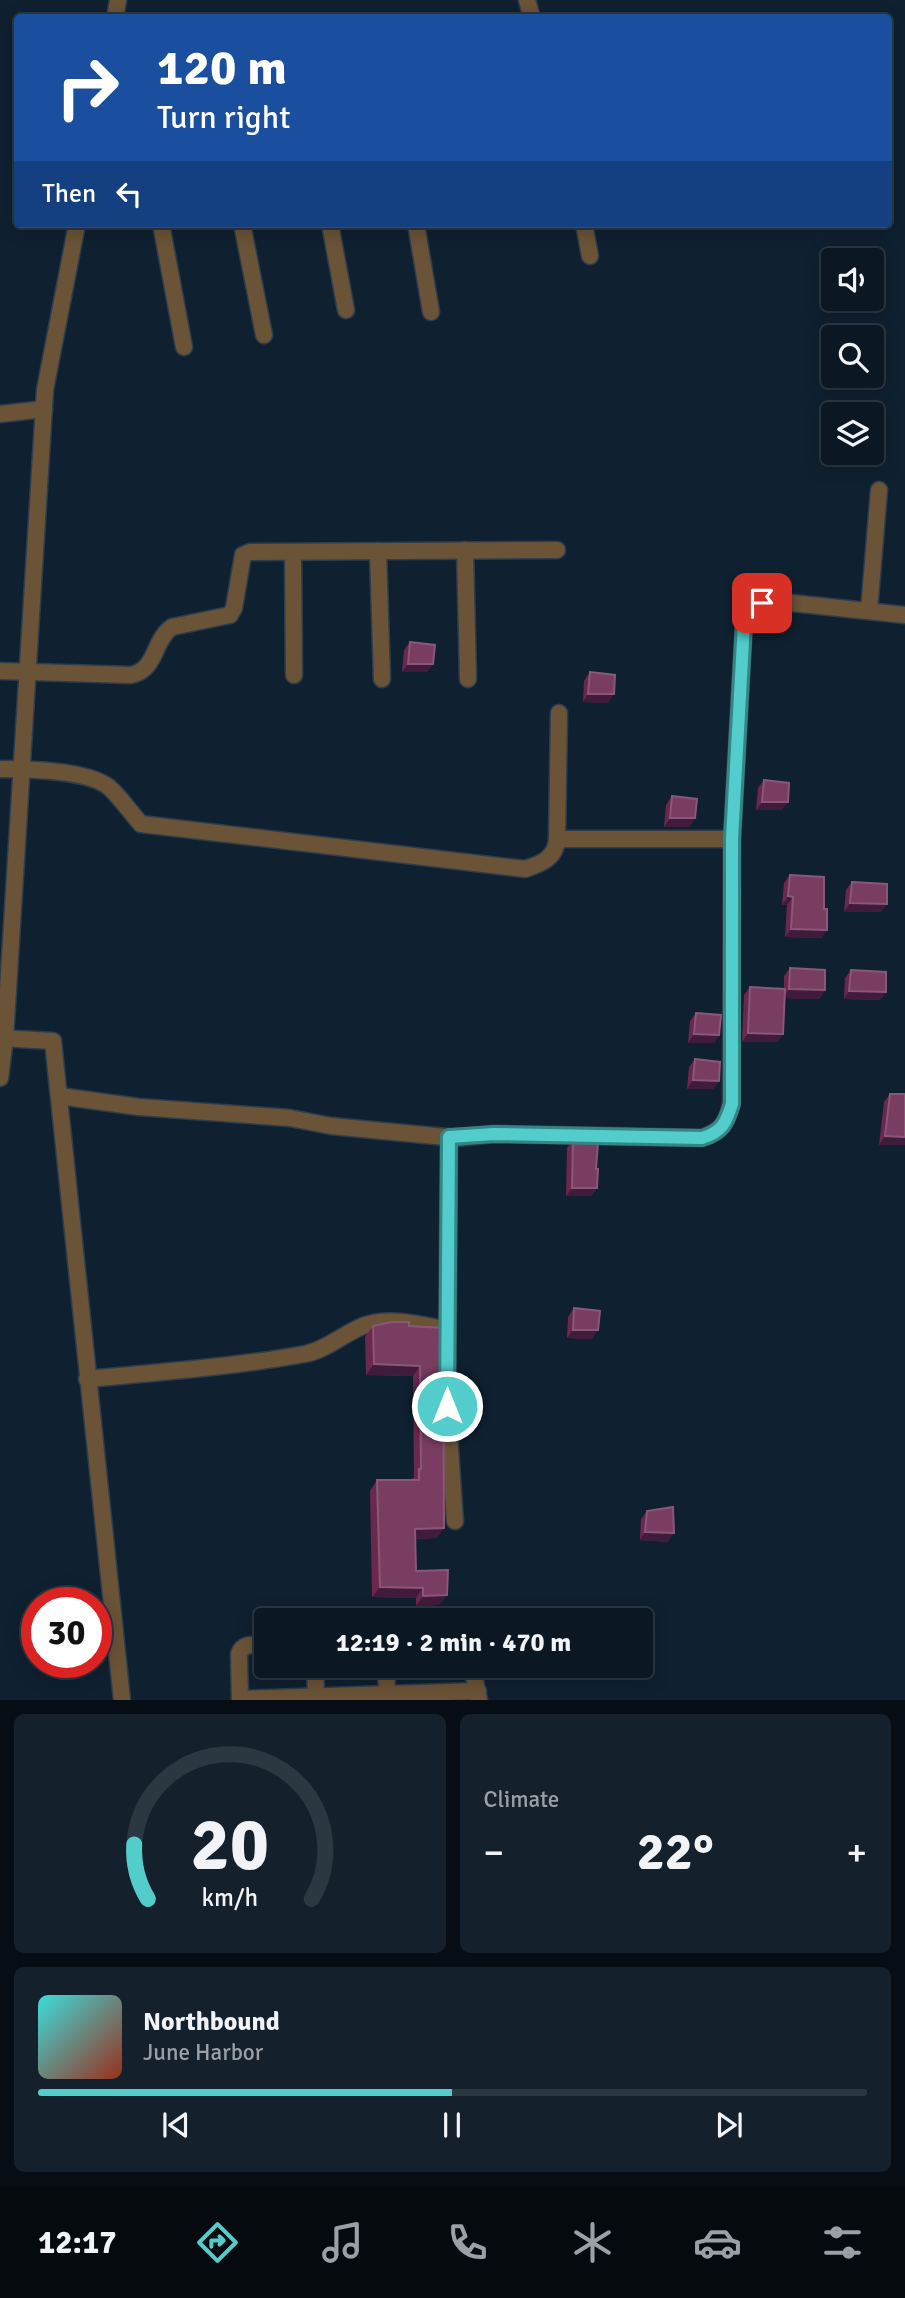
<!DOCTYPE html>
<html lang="en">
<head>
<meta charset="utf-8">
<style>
  :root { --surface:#0b1824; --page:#14212c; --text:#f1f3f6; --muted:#9aa0a6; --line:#2b3741; --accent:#52cdcc }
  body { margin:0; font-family:Signika,sans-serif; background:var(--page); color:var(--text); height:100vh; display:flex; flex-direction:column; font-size:26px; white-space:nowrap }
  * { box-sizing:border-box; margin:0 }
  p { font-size:23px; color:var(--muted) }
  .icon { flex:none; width:38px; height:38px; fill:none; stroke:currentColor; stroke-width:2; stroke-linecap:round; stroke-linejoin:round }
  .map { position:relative; height:1700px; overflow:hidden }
  .sheet { display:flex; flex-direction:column; gap:14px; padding:14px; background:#060d14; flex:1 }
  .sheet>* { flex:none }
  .banner { position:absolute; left:14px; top:14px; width:878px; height:214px; border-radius:7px; box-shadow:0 4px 18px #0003,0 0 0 2px var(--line); background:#1a4fa0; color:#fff; overflow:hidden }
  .fabs { position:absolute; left:821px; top:248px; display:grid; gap:14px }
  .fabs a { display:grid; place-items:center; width:63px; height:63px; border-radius:7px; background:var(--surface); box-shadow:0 4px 18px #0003,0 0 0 2px var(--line); font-size:35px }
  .speed { position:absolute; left:21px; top:1587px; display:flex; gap:14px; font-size:35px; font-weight:700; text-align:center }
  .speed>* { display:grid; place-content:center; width:91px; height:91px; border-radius:50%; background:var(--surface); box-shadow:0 4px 18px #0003,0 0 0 2px var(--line); line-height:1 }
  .speed .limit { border:10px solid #d22; background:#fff; color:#111 }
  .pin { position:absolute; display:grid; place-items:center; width:60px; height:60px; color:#fff; margin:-30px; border-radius:14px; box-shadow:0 4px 10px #0006 }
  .me { position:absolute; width:77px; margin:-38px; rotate:0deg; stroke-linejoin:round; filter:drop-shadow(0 0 5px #0008) }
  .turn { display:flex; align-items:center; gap:24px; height:147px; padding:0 28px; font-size:32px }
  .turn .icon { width:91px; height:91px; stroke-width:2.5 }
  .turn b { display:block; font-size:49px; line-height:60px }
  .then { display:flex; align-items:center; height:66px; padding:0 28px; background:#0003; gap:14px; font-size:26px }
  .big { font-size:52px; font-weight:800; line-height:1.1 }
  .sheet .widget { flex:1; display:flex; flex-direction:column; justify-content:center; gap:10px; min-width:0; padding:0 24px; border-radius:10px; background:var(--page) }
  .sheet .dial { align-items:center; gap:0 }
  .dial svg { height:182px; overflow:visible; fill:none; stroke:var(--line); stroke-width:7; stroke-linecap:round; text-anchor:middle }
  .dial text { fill:var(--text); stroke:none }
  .song { display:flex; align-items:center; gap:21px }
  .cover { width:84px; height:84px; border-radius:10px; background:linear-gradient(135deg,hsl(180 70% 55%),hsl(10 70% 35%)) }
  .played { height:7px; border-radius:4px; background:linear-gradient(90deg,var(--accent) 50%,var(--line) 50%) }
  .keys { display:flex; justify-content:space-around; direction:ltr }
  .heat { display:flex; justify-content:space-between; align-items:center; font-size:38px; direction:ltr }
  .sheet .tiles { flex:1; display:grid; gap:14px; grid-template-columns:1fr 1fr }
  .widget:last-child { grid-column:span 2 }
  .trip { position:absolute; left:254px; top:1608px; width:399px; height:70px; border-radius:7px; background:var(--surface); box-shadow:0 4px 18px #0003,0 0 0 2px var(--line); font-weight:800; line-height:70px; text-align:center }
  .menu { display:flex; height:112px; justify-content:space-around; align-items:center; background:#040a0e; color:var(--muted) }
  .menu .icon { width:49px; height:49px }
  .menu .on { color:var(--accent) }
  .menu b { font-size:32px; color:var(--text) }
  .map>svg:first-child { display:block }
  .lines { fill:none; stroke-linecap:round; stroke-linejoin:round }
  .street-casing { stroke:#2d3d4c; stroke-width:19 }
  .street { stroke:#6a5337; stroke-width:16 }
  .wall { fill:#6c274f }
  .shaded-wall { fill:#411b3b }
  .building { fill:#793d61; stroke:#895879; stroke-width:2 }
  .route-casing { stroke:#358585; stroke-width:18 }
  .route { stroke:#52cdcc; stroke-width:12 }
</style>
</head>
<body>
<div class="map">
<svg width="905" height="1700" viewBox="0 0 905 1700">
  <rect width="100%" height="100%" fill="#0f2030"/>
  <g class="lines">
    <defs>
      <g id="street">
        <polyline points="527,0 532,18"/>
        <polyline points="115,18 118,0"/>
        <polyline points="161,224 184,347"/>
        <polyline points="242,224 264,335"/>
        <polyline points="330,224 346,310"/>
        <polyline points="416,224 431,312"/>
        <polyline points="584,224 590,256"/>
        <polyline points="0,414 44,409"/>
        <polyline points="465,550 468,679"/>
        <polyline points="378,551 382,679"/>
        <polyline points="293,552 294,675"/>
        <polyline points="869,611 879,490"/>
        <path d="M0 671 131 675C157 670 153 640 172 627L230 615 234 608 243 555 250 552 557 550"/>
        <path d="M0 769C27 769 94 770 112 790 123 801 131 813 141 824L525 869C541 864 556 858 557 839H732"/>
        <polyline points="557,839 559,713"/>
        <polyline points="0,1038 53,1041 122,1700"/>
        <polyline points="0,1078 5,1038 45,390 77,224"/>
        <path d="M59 1096 139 1107 290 1118 331 1126 456 1138 494 1134 702 1138C722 1131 727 1123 731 1104L732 839 744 623C750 609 758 603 773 601L905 615"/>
        <polyline points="449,1137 447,1406 455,1521"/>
        <path d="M87 1379C159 1372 233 1367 305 1354 326 1350 343 1334 363 1326 388 1316 421 1325 447 1330"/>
        <polyline points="315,1666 316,1696"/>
        <polyline points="386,1666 387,1694"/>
        <polyline points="472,1666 479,1700"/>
        <polyline points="240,1699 478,1691"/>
        <path d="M240 1700 239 1654C243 1642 255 1645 266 1645"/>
      </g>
    </defs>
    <use href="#street" class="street-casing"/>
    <use href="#street" class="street"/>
  </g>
  <g class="wall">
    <polygon points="410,642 433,664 427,672 402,672 404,650"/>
    <polygon points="590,672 608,703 583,702 584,681"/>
    <polygon points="764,780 782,810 756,810 758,788"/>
    <polygon points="672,796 690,827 664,827 666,805"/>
    <polygon points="790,875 822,938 785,937 787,905 782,905 784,883"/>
    <polygon points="852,882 887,904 881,912 844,912 846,890"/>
    <polygon points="790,968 825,990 819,999 784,998 783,1034 777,1042 742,1042 744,995 750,987 784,989 784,976"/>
    <polygon points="851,970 886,992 880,1000 844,999 845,978"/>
    <polygon points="696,1013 719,1035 714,1043 688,1043 690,1021"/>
    <polygon points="695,1059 719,1081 713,1089 687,1089 689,1067"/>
    <polygon points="890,1094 905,1145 879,1145 884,1102"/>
    <polygon points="573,1140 596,1169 597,1188 591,1196 566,1196 567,1148"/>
    <polygon points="574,1308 592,1339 567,1338 568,1317"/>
    <polygon points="373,1326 409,1326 443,1328 437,1538 415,1539 416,1571 447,1595 439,1605 416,1606 416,1598 372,1597 370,1491 377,1480 411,1480 414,1477 413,1376 366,1375 365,1337"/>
    <polygon points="647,1511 668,1542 640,1540 641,1519"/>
  </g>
  <g class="shaded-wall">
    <polygon points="408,664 433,664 427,672 402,672"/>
    <polygon points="588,694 614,694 608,703 583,702"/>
    <polygon points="762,802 788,802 782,810 756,810"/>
    <polygon points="670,818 695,818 690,827 664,827"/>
    <polygon points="788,896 793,897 787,905 782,905"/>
    <polygon points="850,903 887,904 881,912 844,912"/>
    <polygon points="791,929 827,930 822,938 785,937"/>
    <polygon points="789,989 825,990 819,999 783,998"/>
    <polygon points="849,991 886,992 880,1000 844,999"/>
    <polygon points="748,1033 783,1034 777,1042 742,1042"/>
    <polygon points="694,1034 719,1035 714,1043 688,1043"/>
    <polygon points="693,1080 719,1081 713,1089 687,1089"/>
    <polygon points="885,1136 905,1137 905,1145 879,1145"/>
    <polygon points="572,1188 597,1188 591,1196 566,1196"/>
    <polygon points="573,1330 598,1330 592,1339 567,1338"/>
    <polygon points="374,1364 420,1366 413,1376 366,1375"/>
    <polygon points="444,1528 437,1538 407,1539 415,1529"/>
    <polygon points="645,1532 674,1533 668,1542 640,1540"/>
    <polygon points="380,1587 423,1588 416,1598 372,1597"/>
    <polygon points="447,1595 439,1605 416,1606 423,1596"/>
  </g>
  <g class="building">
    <polygon points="410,642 435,645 433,664 408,664"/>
    <polygon points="590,672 615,675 614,694 588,694"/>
    <polygon points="764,780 789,783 788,802 762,802"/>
    <polygon points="672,796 697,799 695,818 670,818"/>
    <polygon points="790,875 824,877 824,909 827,909 827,930 791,929 793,897 788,896"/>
    <polygon points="852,882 887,884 887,904 850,903"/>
    <polygon points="790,968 825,970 825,990 789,989"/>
    <polygon points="851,970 886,972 886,992 849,991"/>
    <polygon points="750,987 785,989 783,1034 748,1033"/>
    <polygon points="696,1013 721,1015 719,1035 694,1034"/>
    <polygon points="695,1059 720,1062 719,1081 693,1080"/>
    <polygon points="890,1094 905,1094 905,1137 885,1136"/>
    <polygon points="573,1140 598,1143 596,1169 598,1169 597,1188 572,1188"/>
    <polygon points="574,1308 600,1311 598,1330 573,1330"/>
    <polygon points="391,1322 409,1322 409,1326 443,1328 444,1528 415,1529 416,1571 448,1570 447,1595 423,1596 423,1588 380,1587 377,1480 419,1480 419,1469 421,1469 420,1366 374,1364 373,1326"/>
    <polygon points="673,1507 674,1533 645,1532 647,1511"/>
  </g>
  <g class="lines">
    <defs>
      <path id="route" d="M447 1406 449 1137 494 1134 702 1138C722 1132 726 1123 732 1104V839L744 623 753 608 762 603"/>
    </defs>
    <use href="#route" class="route-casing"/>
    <use href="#route" class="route"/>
  </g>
</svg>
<div class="fabs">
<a><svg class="icon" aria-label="sound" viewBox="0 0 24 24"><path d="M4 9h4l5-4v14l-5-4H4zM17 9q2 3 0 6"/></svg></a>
<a><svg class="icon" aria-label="search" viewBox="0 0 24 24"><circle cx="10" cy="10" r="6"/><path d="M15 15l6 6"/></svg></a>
<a><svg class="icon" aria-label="layers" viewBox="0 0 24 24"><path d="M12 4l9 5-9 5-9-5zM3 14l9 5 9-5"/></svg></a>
</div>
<div class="speed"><div class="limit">30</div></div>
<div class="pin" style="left:762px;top:603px;background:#d93025"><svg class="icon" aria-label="arrive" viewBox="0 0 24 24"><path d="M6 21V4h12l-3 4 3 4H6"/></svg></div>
<svg class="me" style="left:447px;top:1406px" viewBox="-20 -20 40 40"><circle r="17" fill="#52cdcc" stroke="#fff" stroke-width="3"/><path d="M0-11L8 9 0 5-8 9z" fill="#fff"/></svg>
<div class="trip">12:19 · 2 min · 470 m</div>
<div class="banner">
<div class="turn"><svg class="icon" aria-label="right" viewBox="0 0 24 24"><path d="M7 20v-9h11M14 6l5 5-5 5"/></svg><div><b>120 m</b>Turn right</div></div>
<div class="then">Then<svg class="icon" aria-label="left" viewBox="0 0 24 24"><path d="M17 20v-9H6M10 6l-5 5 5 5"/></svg></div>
</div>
</div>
<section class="sheet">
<div class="tiles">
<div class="widget dial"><svg viewBox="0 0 100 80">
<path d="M14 69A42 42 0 1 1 86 69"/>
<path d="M14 69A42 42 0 0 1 8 45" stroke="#52cdcc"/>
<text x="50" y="56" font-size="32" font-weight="700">20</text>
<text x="50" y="72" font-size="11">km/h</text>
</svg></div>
<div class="widget"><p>Climate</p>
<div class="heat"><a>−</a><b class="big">22°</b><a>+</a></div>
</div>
<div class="widget">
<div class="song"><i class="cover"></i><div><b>Northbound</b><p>June Harbor</p></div></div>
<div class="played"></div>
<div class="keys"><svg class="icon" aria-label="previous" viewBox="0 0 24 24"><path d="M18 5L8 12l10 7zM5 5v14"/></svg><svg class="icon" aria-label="pause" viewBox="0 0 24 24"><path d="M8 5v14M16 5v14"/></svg><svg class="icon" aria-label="next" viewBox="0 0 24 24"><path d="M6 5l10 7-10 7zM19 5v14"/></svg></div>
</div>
</div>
</section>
<nav class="menu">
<b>12:17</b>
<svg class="icon on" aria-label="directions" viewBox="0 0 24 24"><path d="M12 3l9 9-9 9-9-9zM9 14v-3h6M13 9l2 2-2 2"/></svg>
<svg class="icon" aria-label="music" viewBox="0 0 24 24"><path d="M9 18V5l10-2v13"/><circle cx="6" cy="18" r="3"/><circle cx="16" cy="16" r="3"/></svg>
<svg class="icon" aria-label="phone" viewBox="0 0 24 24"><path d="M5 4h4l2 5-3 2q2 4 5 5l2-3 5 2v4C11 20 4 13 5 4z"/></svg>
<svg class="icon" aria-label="climate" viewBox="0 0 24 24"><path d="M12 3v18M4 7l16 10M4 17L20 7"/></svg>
<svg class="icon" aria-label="car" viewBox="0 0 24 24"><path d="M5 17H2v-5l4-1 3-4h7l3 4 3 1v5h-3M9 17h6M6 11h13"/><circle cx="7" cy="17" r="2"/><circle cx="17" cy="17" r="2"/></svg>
<svg class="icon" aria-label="filters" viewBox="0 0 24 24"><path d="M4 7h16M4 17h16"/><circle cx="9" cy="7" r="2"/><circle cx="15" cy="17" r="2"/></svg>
</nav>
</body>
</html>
